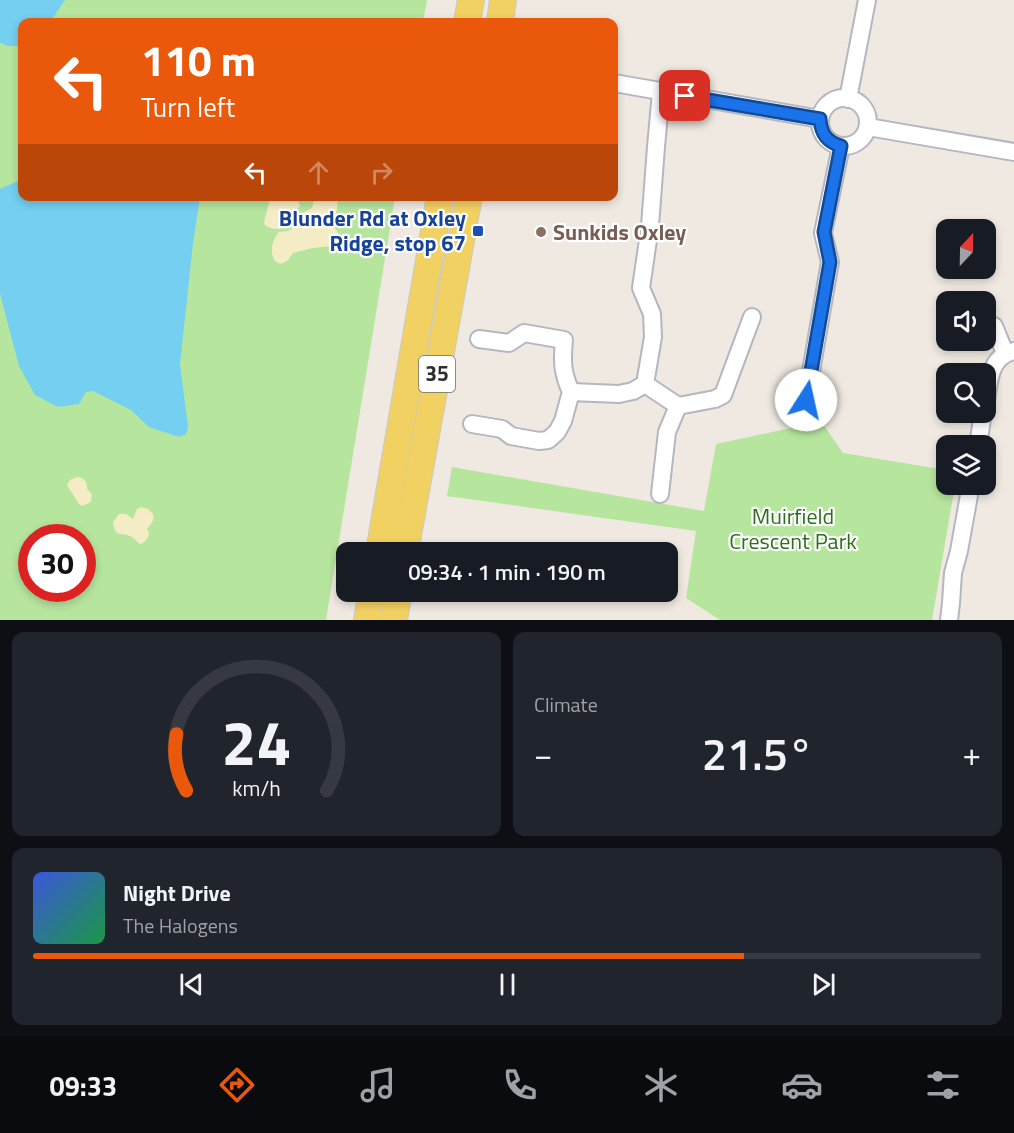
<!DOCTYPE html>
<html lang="en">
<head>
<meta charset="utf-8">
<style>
  :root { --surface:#171b24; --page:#20242c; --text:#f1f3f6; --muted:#9ea1a6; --line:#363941; --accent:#ea580c }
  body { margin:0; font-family:"Titillium Web",sans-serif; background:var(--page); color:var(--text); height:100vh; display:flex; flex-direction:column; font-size:22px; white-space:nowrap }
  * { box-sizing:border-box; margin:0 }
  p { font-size:20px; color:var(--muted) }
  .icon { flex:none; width:33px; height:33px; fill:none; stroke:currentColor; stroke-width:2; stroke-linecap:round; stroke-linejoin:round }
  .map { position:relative; height:620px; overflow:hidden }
  .sheet { display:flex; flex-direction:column; gap:12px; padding:12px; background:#0d0f14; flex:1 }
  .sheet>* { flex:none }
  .top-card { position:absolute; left:18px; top:18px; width:600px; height:183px; border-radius:12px; box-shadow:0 3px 9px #0003; background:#ea580c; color:#fff; overflow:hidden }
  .needle { width:39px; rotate:22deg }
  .tools { position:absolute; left:936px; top:219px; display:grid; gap:12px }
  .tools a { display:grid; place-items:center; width:60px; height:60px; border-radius:12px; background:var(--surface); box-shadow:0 3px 9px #0003; font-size:30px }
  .speed { position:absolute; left:18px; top:524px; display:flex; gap:12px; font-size:30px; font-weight:700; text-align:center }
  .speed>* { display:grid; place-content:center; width:78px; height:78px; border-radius:50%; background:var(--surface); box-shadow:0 3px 9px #0003; line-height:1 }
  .speed .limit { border:9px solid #d22; background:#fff; color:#111 }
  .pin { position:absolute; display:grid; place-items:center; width:51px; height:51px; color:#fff; margin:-26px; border-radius:12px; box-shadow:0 3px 9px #0006 }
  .me { position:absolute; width:66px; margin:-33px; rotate:10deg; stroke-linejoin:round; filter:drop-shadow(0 0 4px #0008) }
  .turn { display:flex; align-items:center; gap:21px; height:126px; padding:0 24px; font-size:27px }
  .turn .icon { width:78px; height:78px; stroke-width:2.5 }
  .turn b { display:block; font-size:42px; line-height:51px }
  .lanes { display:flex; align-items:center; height:57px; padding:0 24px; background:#0003; justify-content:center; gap:30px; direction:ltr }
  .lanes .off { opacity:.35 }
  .big { font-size:45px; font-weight:600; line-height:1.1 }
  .sheet .card { flex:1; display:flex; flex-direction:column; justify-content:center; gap:9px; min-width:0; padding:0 21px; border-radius:12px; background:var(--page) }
  .sheet .dial { align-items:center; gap:0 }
  .dial svg { height:156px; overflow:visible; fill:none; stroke:var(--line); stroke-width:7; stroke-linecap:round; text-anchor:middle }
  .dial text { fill:var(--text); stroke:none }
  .song { display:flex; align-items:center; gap:18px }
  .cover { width:72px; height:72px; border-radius:9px; background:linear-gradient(135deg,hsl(230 70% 55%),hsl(140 70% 35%)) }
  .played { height:6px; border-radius:3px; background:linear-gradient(90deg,var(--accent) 75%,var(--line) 75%) }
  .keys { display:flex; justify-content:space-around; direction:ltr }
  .heat { display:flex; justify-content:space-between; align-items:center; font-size:33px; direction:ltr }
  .sheet .tiles { flex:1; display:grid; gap:12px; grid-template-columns:1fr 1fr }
  .card:last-child { grid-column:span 2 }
  .trip { position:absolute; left:336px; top:542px; width:342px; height:60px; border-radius:12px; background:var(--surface); box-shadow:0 3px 9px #0003; font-weight:600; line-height:60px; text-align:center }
  .tabs { display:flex; height:96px; justify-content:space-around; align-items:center; background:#090b0e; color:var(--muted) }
  .tabs .icon { width:42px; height:42px }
  .tabs .selected { color:var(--accent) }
  .tabs b { font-size:27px; color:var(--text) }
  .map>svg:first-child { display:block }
  .green { fill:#b6e59e; fill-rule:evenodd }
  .sand { fill:#f3ecc5 }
  .water { fill:#75cff0 }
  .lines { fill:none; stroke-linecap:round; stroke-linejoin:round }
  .street-casing { stroke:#b4b7c1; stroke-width:20 }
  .primary-casing { stroke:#c9c9c9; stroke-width:28 }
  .street { stroke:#fff; stroke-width:16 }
  .primary { stroke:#f2d163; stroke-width:26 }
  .route-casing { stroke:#114b97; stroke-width:15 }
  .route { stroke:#1a73e8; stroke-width:10 }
  .transit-dot { fill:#1a4fb4; stroke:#fff; stroke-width:2 }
  .education-dot { fill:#8d6e63; stroke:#fff; stroke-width:2 }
  .labels { text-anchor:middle; stroke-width:4.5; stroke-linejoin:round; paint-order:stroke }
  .shield { fill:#fff; stroke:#6d6d6d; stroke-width:1.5 }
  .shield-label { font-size:21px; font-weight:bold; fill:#2e2e2e }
  .transit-label { font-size:22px; font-weight:bold; fill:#164399; stroke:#fff; text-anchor:end }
  .education-label { font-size:22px; font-weight:bold; fill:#785e54; stroke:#fff; text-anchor:start }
  .park-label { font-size:22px; fill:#2c6e1b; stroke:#fff }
</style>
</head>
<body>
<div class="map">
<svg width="1014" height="620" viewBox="0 0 1014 620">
  <rect width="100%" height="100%" fill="#efe9e1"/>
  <g class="green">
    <path d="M0 0H427L423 22H22V196L395 197 326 620H0ZM32 537H82V588H32Z"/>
    <polygon points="823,424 843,453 946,470 946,484 955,485 932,620 720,620 686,598 696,531 447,496 452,467 704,511 716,444 791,428 805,430"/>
  </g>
  <g class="sand">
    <path d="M296 196 300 206 291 214C291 229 276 233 265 225L264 222 270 199 273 198 280 200 283 197Z"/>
    <path d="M305 197H338L337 210 331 220 333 225 339 234 338 242 336 245 332 246 313 248 293 253C279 278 262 253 279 232L288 231 303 222V213L312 208 314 201Z"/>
    <path d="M77 477C84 477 88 483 87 489L92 494 91 501 89 503 82 506 79 504 67 485 70 480Z"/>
    <path d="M141 507 148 509 153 514C155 520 151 524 147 529L149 532 148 538 143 543 140 544C137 542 135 539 132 537 121 531 115 539 113 522L119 514H126L133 519 137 509Z"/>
  </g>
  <g class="water">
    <polygon points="0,0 65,0 50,22 22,22 22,46 8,46 0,43"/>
    <polygon points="22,179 22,196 200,197 193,243 180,364 188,427 186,434 179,437 149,427 131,410 93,391 86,392 79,404 58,407 35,395 19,366 0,294 0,189"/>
  </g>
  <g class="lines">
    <defs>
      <g id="street">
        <polyline points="614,83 820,119"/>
        <circle cx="844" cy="122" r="24"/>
        <polyline points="848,99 867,0"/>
        <polyline points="868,127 1014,152"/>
        <polyline points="994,326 1005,353"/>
        <polyline points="645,384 653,337 652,314 641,288 650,226 656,147 661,92"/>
        <polyline points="571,392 619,394 633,391 645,384 678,406"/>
        <polyline points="806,400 830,262 823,233 841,146"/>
        <path d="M986 401C989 381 990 356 1014 351"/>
        <path d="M472 424 502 429 511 436 539 441 548 440 557 432 563 421 571 392C562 372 562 361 564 340L524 333 509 343 479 339"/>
        <polyline points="978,446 983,412"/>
        <polyline points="660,494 667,432 678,406 715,399 723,395 752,317"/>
        <polyline points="949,620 951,603 953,573 959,551 971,484"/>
      </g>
      <g id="primary">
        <polyline points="467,22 471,0"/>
        <polyline points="500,22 503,0"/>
        <polyline points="379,552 440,196"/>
        <polyline points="405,552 469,196"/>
        <polyline points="367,620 372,591"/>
        <polyline points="394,620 399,591"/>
      </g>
    </defs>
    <use href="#street" class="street-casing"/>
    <use href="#primary" class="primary-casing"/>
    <use href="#street" class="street"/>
    <use href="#primary" class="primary"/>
  </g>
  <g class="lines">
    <defs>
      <path id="route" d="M685 96 820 119C821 134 827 142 841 146L824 232 830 262 806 400"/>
    </defs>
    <use href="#route" class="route-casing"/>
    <use href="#route" class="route"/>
  </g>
  <rect class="transit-dot" x="472" y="225" width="12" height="12" rx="3"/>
  <circle class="education-dot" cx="541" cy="232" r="6"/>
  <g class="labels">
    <rect class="shield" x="419" y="356" width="36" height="36" rx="4.5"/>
    <g class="shield-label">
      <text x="437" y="381">35</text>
    </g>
    <g class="transit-label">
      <text x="466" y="226">Blunder Rd at Oxley<tspan x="466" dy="25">Ridge, stop 67</tspan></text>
    </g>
    <g class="education-label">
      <text x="553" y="240">Sunkids Oxley</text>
    </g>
    <g class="park-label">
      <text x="793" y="524">Muirfield<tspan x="793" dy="25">Crescent Park</tspan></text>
    </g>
  </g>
</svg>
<div class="tools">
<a><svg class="needle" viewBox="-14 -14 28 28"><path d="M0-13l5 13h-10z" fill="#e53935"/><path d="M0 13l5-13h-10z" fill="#9ea1a6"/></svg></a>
<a><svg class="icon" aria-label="sound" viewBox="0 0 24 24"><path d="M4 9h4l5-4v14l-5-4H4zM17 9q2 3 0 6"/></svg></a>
<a><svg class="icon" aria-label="search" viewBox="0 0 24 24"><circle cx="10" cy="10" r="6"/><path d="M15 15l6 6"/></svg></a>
<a><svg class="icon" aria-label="layers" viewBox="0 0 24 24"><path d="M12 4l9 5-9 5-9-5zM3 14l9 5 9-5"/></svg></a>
</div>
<div class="speed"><div class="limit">30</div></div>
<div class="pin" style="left:685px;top:96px;background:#d93025"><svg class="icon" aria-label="arrive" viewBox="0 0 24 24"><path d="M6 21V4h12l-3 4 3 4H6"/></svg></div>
<svg class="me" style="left:806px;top:400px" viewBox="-20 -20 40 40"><circle r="19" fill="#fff"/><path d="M0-13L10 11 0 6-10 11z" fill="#1a73e8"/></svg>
<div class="trip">09:34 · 1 min · 190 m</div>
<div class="top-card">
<div class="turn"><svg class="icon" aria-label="left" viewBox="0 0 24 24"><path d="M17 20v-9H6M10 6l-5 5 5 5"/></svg><div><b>110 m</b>Turn left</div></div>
<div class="lanes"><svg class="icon" aria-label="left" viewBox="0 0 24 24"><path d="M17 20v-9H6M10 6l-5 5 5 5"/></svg><svg class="icon off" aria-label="ahead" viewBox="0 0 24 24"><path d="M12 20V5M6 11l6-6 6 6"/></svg><svg class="icon off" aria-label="right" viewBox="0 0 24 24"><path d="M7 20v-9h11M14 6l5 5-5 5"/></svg></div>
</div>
</div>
<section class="sheet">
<div class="tiles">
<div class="card dial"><svg viewBox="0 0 100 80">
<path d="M14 69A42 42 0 1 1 86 69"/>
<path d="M14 69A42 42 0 0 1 9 40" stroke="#ea580c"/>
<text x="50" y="56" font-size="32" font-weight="700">24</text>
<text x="50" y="72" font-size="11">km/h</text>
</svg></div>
<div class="card"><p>Climate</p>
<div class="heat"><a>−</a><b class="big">21.5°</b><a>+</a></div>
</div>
<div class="card">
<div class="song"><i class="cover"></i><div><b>Night Drive</b><p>The Halogens</p></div></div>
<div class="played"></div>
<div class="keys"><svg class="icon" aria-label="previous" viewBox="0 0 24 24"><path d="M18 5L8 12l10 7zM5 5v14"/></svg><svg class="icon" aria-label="pause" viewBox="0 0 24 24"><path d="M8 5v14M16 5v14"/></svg><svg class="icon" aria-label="next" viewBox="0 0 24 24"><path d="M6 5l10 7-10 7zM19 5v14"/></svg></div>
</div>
</div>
</section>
<nav class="tabs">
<b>09:33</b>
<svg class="icon selected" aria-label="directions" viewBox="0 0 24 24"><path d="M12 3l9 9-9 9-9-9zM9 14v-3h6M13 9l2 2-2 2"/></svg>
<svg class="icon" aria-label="music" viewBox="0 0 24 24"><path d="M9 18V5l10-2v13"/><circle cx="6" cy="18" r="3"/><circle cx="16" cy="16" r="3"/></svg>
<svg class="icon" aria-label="phone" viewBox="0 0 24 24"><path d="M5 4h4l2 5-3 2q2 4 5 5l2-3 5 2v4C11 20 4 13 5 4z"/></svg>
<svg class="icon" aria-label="climate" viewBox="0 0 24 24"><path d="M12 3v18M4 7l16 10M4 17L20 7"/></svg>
<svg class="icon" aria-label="car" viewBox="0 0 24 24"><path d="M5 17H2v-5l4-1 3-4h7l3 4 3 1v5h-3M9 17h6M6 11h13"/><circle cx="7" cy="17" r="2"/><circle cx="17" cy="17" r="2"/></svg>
<svg class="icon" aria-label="filters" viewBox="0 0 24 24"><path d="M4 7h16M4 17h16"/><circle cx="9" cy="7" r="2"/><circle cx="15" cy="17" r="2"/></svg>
</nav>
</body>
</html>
